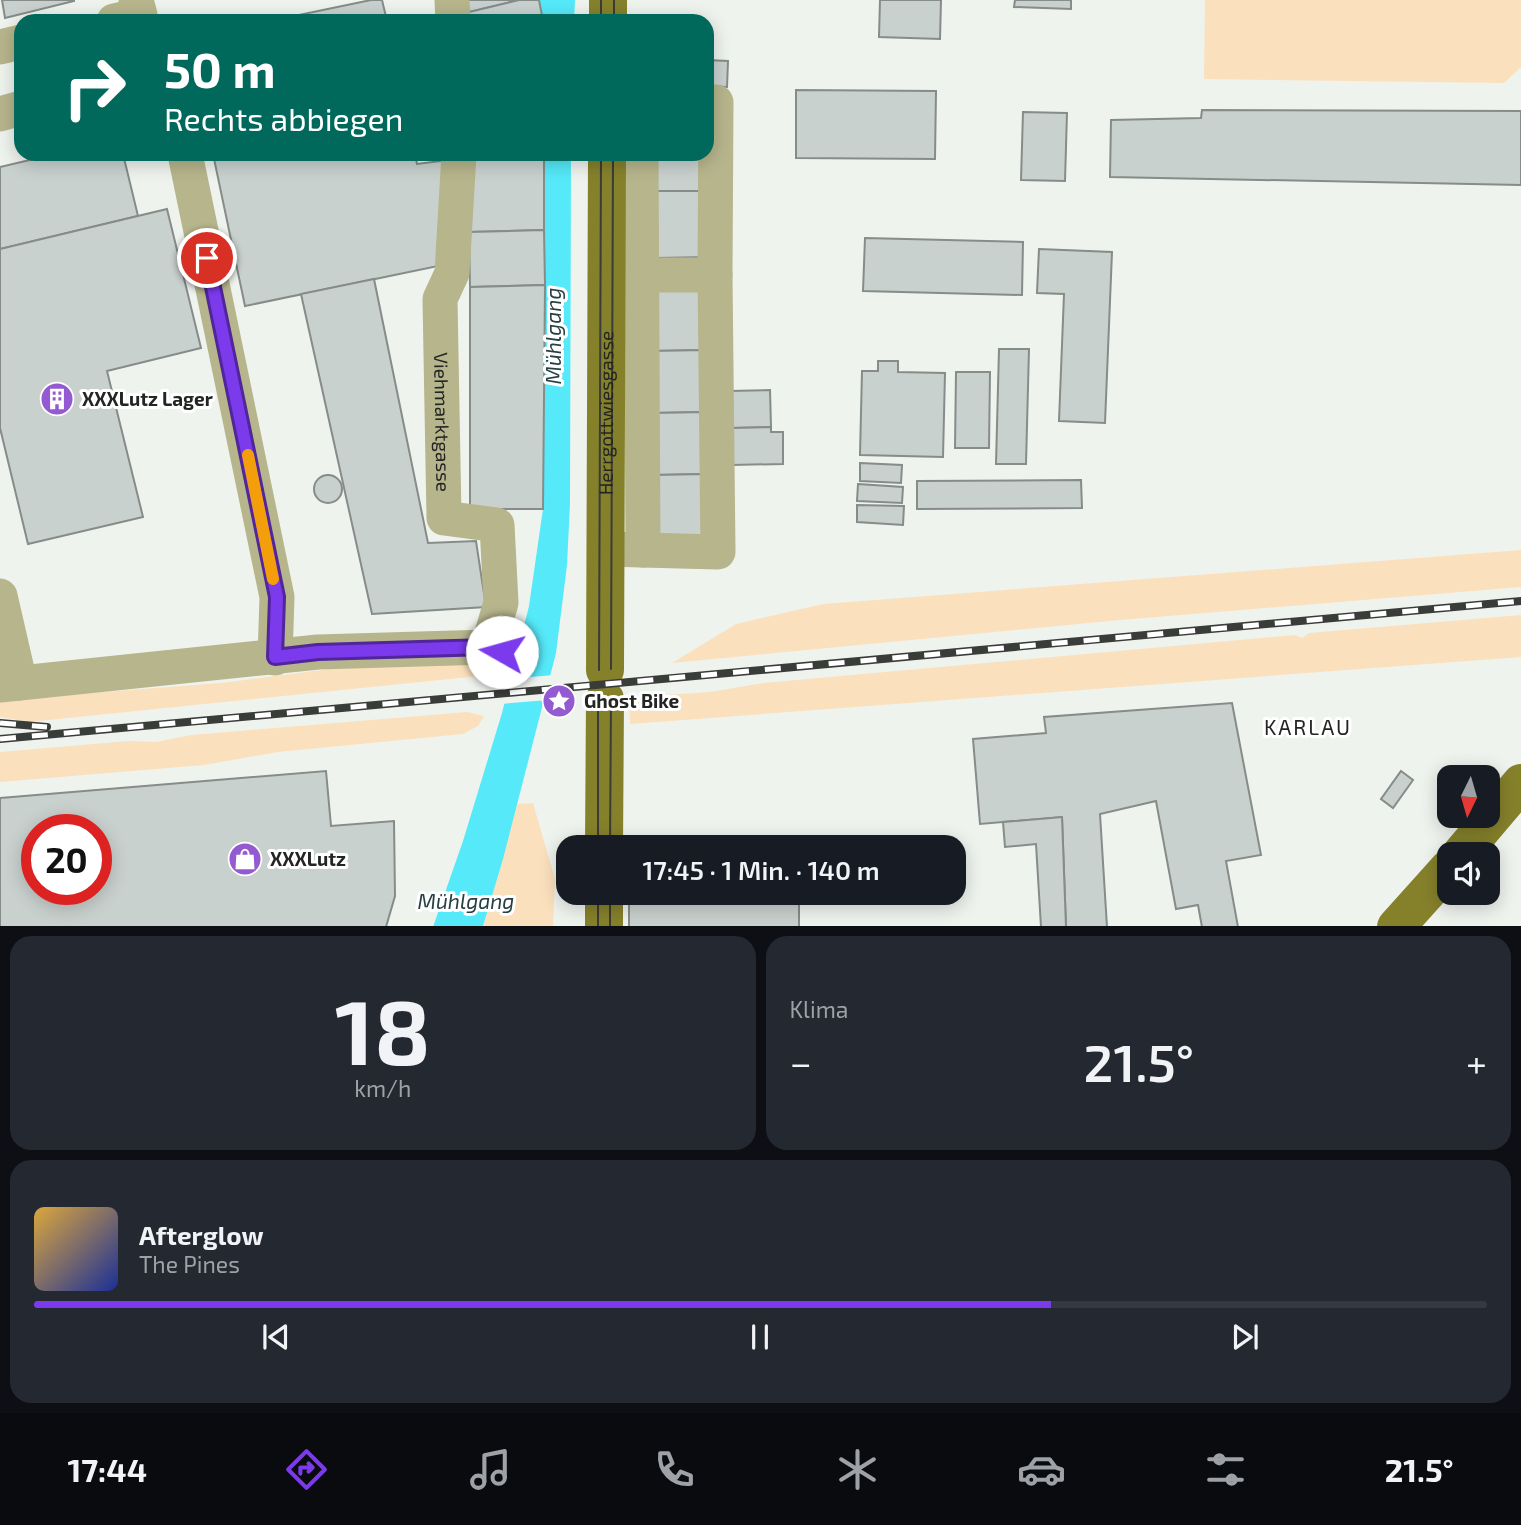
<!DOCTYPE html>
<html lang="de">
<head>
<meta charset="utf-8">
<style>
  :root { --surface:#171b24; --page:#242831; --text:#f1f3f6; --muted:#9ea1a6; --line:#363941; --accent:#7c3aed }
  body { margin:0; font-family:"Exo 2",sans-serif; background:var(--page); color:var(--text); height:100vh; display:flex; flex-direction:column; font-size:26px; white-space:nowrap }
  * { box-sizing:border-box; margin:0 }
  p { font-size:23px; color:var(--muted) }
  .icon { flex:none; width:38px; height:38px; fill:none; stroke:currentColor; stroke-width:2; stroke-linecap:round; stroke-linejoin:round }
  .map { position:relative; height:926px; overflow:hidden }
  .panel { display:flex; flex-direction:column; gap:10px; padding:10px; background:#0d0f14; flex:1 }
  .panel>* { flex:none }
  .top-card { position:absolute; left:14px; top:14px; width:700px; height:147px; border-radius:21px; box-shadow:0 4px 18px #0003; background:#00695c; color:#fff; overflow:hidden }
  .needle { width:46px; rotate:185deg }
  .controls { position:absolute; left:1437px; top:765px; display:grid; gap:14px }
  .controls a { display:grid; place-items:center; width:63px; height:63px; border-radius:14px; background:var(--surface); box-shadow:0 4px 18px #0003; font-size:35px }
  .speed { position:absolute; left:21px; top:814px; display:flex; gap:14px; font-size:35px; font-weight:700; text-align:center }
  .speed>* { display:grid; place-content:center; width:91px; height:91px; border-radius:50%; background:var(--surface); box-shadow:0 4px 18px #0003; line-height:1 }
  .speed .limit { border:10px solid #d22; background:#fff; color:#111 }
  .pin { position:absolute; display:grid; place-items:center; width:60px; height:60px; color:#fff; margin:-30px; border:4px solid #fff; border-radius:50%; box-shadow:0 2px 7px #0007 }
  .me { position:absolute; width:77px; margin:-38px; rotate:277deg; stroke-linejoin:round; filter:drop-shadow(0 0 5px #0008) }
  .turn { display:flex; align-items:center; gap:24px; height:147px; padding:0 35px; font-size:32px }
  .turn .icon { width:91px; height:91px; stroke-width:2.5 }
  .turn b { display:block; font-size:49px; line-height:60px }
  .big { font-size:52px; font-weight:600; line-height:1.1 }
  .panel .tile { flex:1; display:flex; flex-direction:column; justify-content:center; gap:10px; min-width:0; padding:0 24px; border-radius:21px; background:var(--page) }
  .panel .dial { align-items:center; gap:0 }
  .dial b { font-size:91px; line-height:1 }
  .song { display:flex; align-items:center; gap:21px }
  .cover { width:84px; height:84px; border-radius:10px; background:linear-gradient(135deg,hsl(40 70% 55%),hsl(230 70% 35%)) }
  .played { height:7px; border-radius:4px; background:linear-gradient(90deg,var(--accent) 70%,var(--line) 70%) }
  .keys { display:flex; justify-content:space-around; direction:ltr }
  .heat { display:flex; justify-content:space-between; align-items:center; font-size:38px; direction:ltr }
  .panel .tiles { flex:1; display:grid; gap:10px; grid-template-columns:1fr 1fr }
  .tile:last-child { grid-column:span 2 }
  .trip { position:absolute; left:556px; top:835px; width:410px; height:70px; border-radius:21px; background:var(--surface); box-shadow:0 4px 18px #0003; font-weight:600; line-height:70px; text-align:center }
  .tabs { display:flex; height:112px; justify-content:space-around; align-items:center; background:#090b0e; color:var(--muted) }
  .tabs .icon { width:49px; height:49px }
  .tabs .current { color:var(--accent) }
  .tabs b { font-size:32px; color:var(--text) }
  .map>svg:first-child { display:block }
  .green { fill:#fbe0bd }
  .water { fill:#55e9f9 }
  .pier { fill:#eff3ee }
  .building { fill:#c9d1ce; stroke:#858c89; stroke-width:2; fill-rule:evenodd }
  .lines { fill:none; stroke-linecap:round; stroke-linejoin:round }
  .minor { stroke:#b6b58c; stroke-width:35 }
  .major { stroke:#85812b; stroke-width:38 }
  .tram { stroke:#393c39; stroke-width:2 }
  .rail-casing { stroke:#393c39; stroke-width:8 }
  .rail { stroke:#fff; stroke-width:5; stroke-dasharray:16; stroke-linecap:butt }
  .route-casing { stroke:#51269a; stroke-width:18 }
  .route { stroke:#7c3aed; stroke-width:12 }
  .slow { stroke:#f59e0b; stroke-width:12 }
  .labels { text-anchor:middle; stroke-width:6; stroke-linejoin:round; paint-order:stroke }
  .poi-label { font-size:19px; font-weight:bold; fill:#232523; stroke:#fff; text-anchor:start }
  .street-label { font-size:19px; fill:#232523; stroke:#fff }
  .water-label { font-size:21px; font-style:italic; fill:#274043; stroke:#fff }
  .neighbourhood-label { font-size:21px; letter-spacing:2px; fill:#232523; stroke:#fff }
</style>
</head>
<body>
<div class="map">
<svg width="1521" height="927" viewBox="0 0 1521 927">
  <rect width="100%" height="100%" fill="#eff3ee"/>
  <g class="green">
    <polygon points="1205,0 1521,0 1521,67 1504,83 1204,79"/>
    <polygon points="1521,550 1521,587 1120,620 672,663 736,624 823,604"/>
    <polygon points="1521,615 1521,657 630,724 629,700 634,697 710,692 763,683 1295,635 1302,638 1309,633"/>
    <polygon points="475,658 489,666 489,675 29,722 0,717 0,702 24,698 221,683 376,663"/>
    <polygon points="467,712 484,716 478,726 463,734 278,752 204,765 0,782 0,752 128,741 156,742 191,735"/>
    <polygon points="533,803 555,879 553,926 483,927 517,804"/>
  </g>
  <g class="water">
    <polygon points="539,0 575,0 574,21 543,21"/>
    <polygon points="544,154 571,154 570,504 567,565 556,653 503,859 483,926 433,927 463,841 502,713 529,606 543,509"/>
  </g>
  <polygon class="pier" points="554,675 548,700 500,704 507,679"/>
  <g class="building">
    <polygon points="2,0 74,0 74,1 5,18"/>
    <polygon points="371,0 382,0 387,21 270,21"/>
    <polygon points="462,0 519,0 465,13"/>
    <polygon points="519,0 539,0 543,21 467,21 465,13"/>
    <polygon points="880,0 941,0 940,39 879,37"/>
    <polygon points="1015,0 1071,0 1071,9 1014,7"/>
    <polygon points="707,60 728,61 727,87 707,86"/>
    <polygon points="796,90 936,91 935,159 796,158"/>
    <polygon points="1202,110 1521,111 1521,185 1110,177 1111,120 1201,118"/>
    <polygon points="1023,112 1067,113 1065,181 1021,180"/>
    <polygon points="55,154 123,154 138,216 0,249 0,167"/>
    <polygon points="213,154 415,154 417,164 449,160 443,265 245,306"/>
    <polygon points="470,154 544,154 544,230 469,232"/>
    <polygon points="654,154 707,154 709,191 654,191"/>
    <polygon points="654,191 709,191 709,257 655,258"/>
    <polygon points="167,209 201,348 107,371 143,517 28,544 0,428 0,249"/>
    <polygon points="544,230 545,285 470,287 469,232"/>
    <polygon points="865,238 1023,242 1022,295 863,291"/>
    <polygon points="1039,249 1112,252 1105,423 1059,421 1064,294 1037,293"/>
    <polygon points="374,279 428,543 476,541 486,607 372,614 301,294"/>
    <polygon points="545,285 543,509 470,509 470,287"/>
    <polygon points="706,288 706,350 651,351 651,289"/>
    <polygon points="999,349 1029,349 1026,464 996,464"/>
    <polygon points="706,350 707,412 652,413 651,351"/>
    <polygon points="878,361 898,361 898,372 945,373 943,457 860,455 862,371 878,371"/>
    <polygon points="956,372 990,372 989,448 955,448"/>
    <polygon points="770,390 771,427 731,428 730,391"/>
    <polygon points="707,412 707,474 653,475 652,413"/>
    <polygon points="771,427 771,432 783,432 783,464 731,465 731,428"/>
    <polygon points="860,463 902,465 901,483 860,481"/>
    <polygon points="707,474 708,537 653,537 653,475"/>
    <circle cx="328" cy="489" r="14"/>
    <polygon points="1081,480 1082,508 917,509 917,481"/>
    <polygon points="858,484 903,487 902,503 857,501"/>
    <polygon points="857,505 904,506 903,525 857,522"/>
    <polygon points="1232,703 1261,855 1226,861 1238,927 1202,927 1198,905 1176,909 1156,801 1100,814 1107,927 1066,927 1062,817 980,824 973,739 1046,733 1044,717"/>
    <path d="M326 771 331 826 394 821 395 896 386 927H0V798ZM37 830H96V889H37Z"/>
    <polygon points="1401,771 1413,780 1393,808 1381,799"/>
    <polygon points="1062,817 1066,927 1041,927 1036,844 1005,847 1003,822"/>
    <rect x="629" y="842" width="170" height="5"/>
    <rect x="629" y="892" width="170" height="35"/>
  </g>
  <g class="lines">
    <g class="minor">
      <polyline points="452,1 453,21"/>
      <polyline points="114,21 140,15 136,0"/>
      <polyline points="0,47 21,42"/>
      <polyline points="0,114 21,108"/>
      <polyline points="185,154 277,597 275,658"/>
      <path id="s1" d="M459 154 452 273 440 299 444 518 497 525 501 603 488 647"/>
      <polyline points="641,154 643,550"/>
      <polyline points="642,275 715,275"/>
      <polyline points="605,549 718,552 715,275 716,102 707,102"/>
      <polyline points="0,596 20,683"/>
      <polyline points="0,685 318,652 488,647 502,652"/>
    </g>
    <g class="major">
      <polyline points="608,21 608,0"/>
      <path id="s2" d="M605 670 607 154"/>
      <polyline points="604,847 605,699"/>
      <polyline points="1461,854 1521,783"/>
      <polyline points="604,927 604,892"/>
      <polyline points="1396,927 1449,868"/>
    </g>
    <g class="tram">
      <polyline points="601,21 601,0"/>
      <polyline points="614,21 614,0"/>
      <polyline points="611,669 613,154"/>
      <polyline points="599,670 601,154"/>
      <polyline points="598,847 598,698"/>
      <polyline points="610,847 611,699"/>
      <polyline points="610,892 610,927"/>
      <polyline points="598,927 598,892"/>
    </g>
    <defs>
      <g id="rail">
        <polyline points="0,723 47,727"/>
        <polyline points="0,739 1521,601"/>
      </g>
    </defs>
    <use href="#rail" class="rail-casing"/>
    <use href="#rail" class="rail"/>
  </g>
  <g class="lines">
    <defs>
      <polyline id="route" points="207,258 277,597 275,657 318,652 488,647 502,652"/>
    </defs>
    <use href="#route" class="route-casing"/>
    <use href="#route" class="route"/>
    <polyline class="slow" points="248,455 273,579"/>
  </g>
  <defs>
    <symbol id="building-disc" viewBox="-11 -11 22 22"><circle r="9.5" fill="#945ad1" stroke="#fff"/><path d="M-4-6H4V6H1V3H-1V6H-4ZM-2.5-4.3h1.7v1.8h-1.7ZM.8-4.3h1.7v1.8H.8ZM-2.5-1h1.7V.8h-1.7ZM.8-1h1.7V.8H.8Z" fill="#fff"/></symbol>
    <symbol id="sight-disc" viewBox="-11 -11 22 22"><circle r="9.5" fill="#945ad1" stroke="#fff"/><path d="M0-6L1.8-2.2L6-1.7L2.9 1.2L3.7 5.4L0 3.3L-3.7 5.4L-2.9 1.2L-6-1.7L-1.8-2.2Z" fill="#fff"/></symbol>
    <symbol id="shop-disc" viewBox="-11 -11 22 22"><circle r="9.5" fill="#945ad1" stroke="#fff"/><path d="M-5-2.5h2.3a2.7 3.5 0 0 1 5.4 0H5L5.5 6h-11ZM-1.5-2.5h3a1.5 2.3 0 0 0-3 0Z" fill="#fff"/></symbol>
  </defs>
  <g fill-rule="evenodd">
    <use href="#building-disc" x="38" y="380" width="38" height="38"/>
    <use href="#sight-disc" x="540" y="682" width="38" height="38"/>
    <use href="#shop-disc" x="226" y="840" width="38" height="38"/>
  </g>
  <g class="labels">
    <g class="poi-label">
      <text x="82" y="406">XXXLutz Lager</text>
      <text x="584" y="708">Ghost Bike</text>
      <text x="270" y="866">XXXLutz</text>
    </g>
    <g class="street-label">
      <text dy="7" stroke="none"><textPath href="#s2" startOffset="257">Herrgottwiesgasse</textPath></text>
      <text dy="7" stroke="none"><textPath href="#s1" startOffset="271">Viehmarktgasse</textPath></text>
    </g>
    <g class="water-label">
      <text transform="translate(554 336) rotate(-90)" y="7">Mühlgang</text>
      <text x="466" y="909">Mühlgang</text>
    </g>
    <g class="neighbourhood-label">
      <text x="1308" y="735">KARLAU</text>
    </g>
  </g>
</svg>
<div class="controls">
<a><svg class="needle" viewBox="-14 -14 28 28"><path d="M0-13l5 13h-10z" fill="#e53935"/><path d="M0 13l5-13h-10z" fill="#9ea1a6"/></svg></a>
<a><svg class="icon" aria-label="sound" viewBox="0 0 24 24"><path d="M4 9h4l5-4v14l-5-4H4zM17 9q2 3 0 6"/></svg></a>
</div>
<div class="speed"><div class="limit">20</div></div>
<div class="pin" style="left:207px;top:258px;background:#d93025"><svg class="icon" aria-label="arrive" viewBox="0 0 24 24"><path d="M6 21V4h12l-3 4 3 4H6"/></svg></div>
<svg class="me" style="left:502px;top:652px" viewBox="-20 -20 40 40"><circle r="19" fill="#fff"/><path d="M0-13L10 11 0 6-10 11z" fill="#7c3aed"/></svg>
<div class="trip">17:45 · 1 Min. · 140 m</div>
<div class="top-card">
<div class="turn"><svg class="icon" aria-label="right" viewBox="0 0 24 24"><path d="M7 20v-9h11M14 6l5 5-5 5"/></svg><div><b>50 m</b>Rechts abbiegen</div></div>
</div>
</div>
<section class="panel">
<div class="tiles">
<div class="tile dial"><b>18</b><p>km/h</p></div>
<div class="tile"><p>Klima</p>
<div class="heat"><a>−</a><b class="big">21.5°</b><a>+</a></div>
</div>
<div class="tile">
<div class="song"><i class="cover"></i><div><b>Afterglow</b><p>The Pines</p></div></div>
<div class="played"></div>
<div class="keys"><svg class="icon" aria-label="previous" viewBox="0 0 24 24"><path d="M18 5L8 12l10 7zM5 5v14"/></svg><svg class="icon" aria-label="pause" viewBox="0 0 24 24"><path d="M8 5v14M16 5v14"/></svg><svg class="icon" aria-label="next" viewBox="0 0 24 24"><path d="M6 5l10 7-10 7zM19 5v14"/></svg></div>
</div>
</div>
</section>
<nav class="tabs">
<b>17:44</b>
<svg class="icon current" aria-label="directions" viewBox="0 0 24 24"><path d="M12 3l9 9-9 9-9-9zM9 14v-3h6M13 9l2 2-2 2"/></svg>
<svg class="icon" aria-label="music" viewBox="0 0 24 24"><path d="M9 18V5l10-2v13"/><circle cx="6" cy="18" r="3"/><circle cx="16" cy="16" r="3"/></svg>
<svg class="icon" aria-label="phone" viewBox="0 0 24 24"><path d="M5 4h4l2 5-3 2q2 4 5 5l2-3 5 2v4C11 20 4 13 5 4z"/></svg>
<svg class="icon" aria-label="climate" viewBox="0 0 24 24"><path d="M12 3v18M4 7l16 10M4 17L20 7"/></svg>
<svg class="icon" aria-label="car" viewBox="0 0 24 24"><path d="M5 17H2v-5l4-1 3-4h7l3 4 3 1v5h-3M9 17h6M6 11h13"/><circle cx="7" cy="17" r="2"/><circle cx="17" cy="17" r="2"/></svg>
<svg class="icon" aria-label="filters" viewBox="0 0 24 24"><path d="M4 7h16M4 17h16"/><circle cx="9" cy="7" r="2"/><circle cx="15" cy="17" r="2"/></svg>
<b>21.5°</b>
</nav>
</body>
</html>
